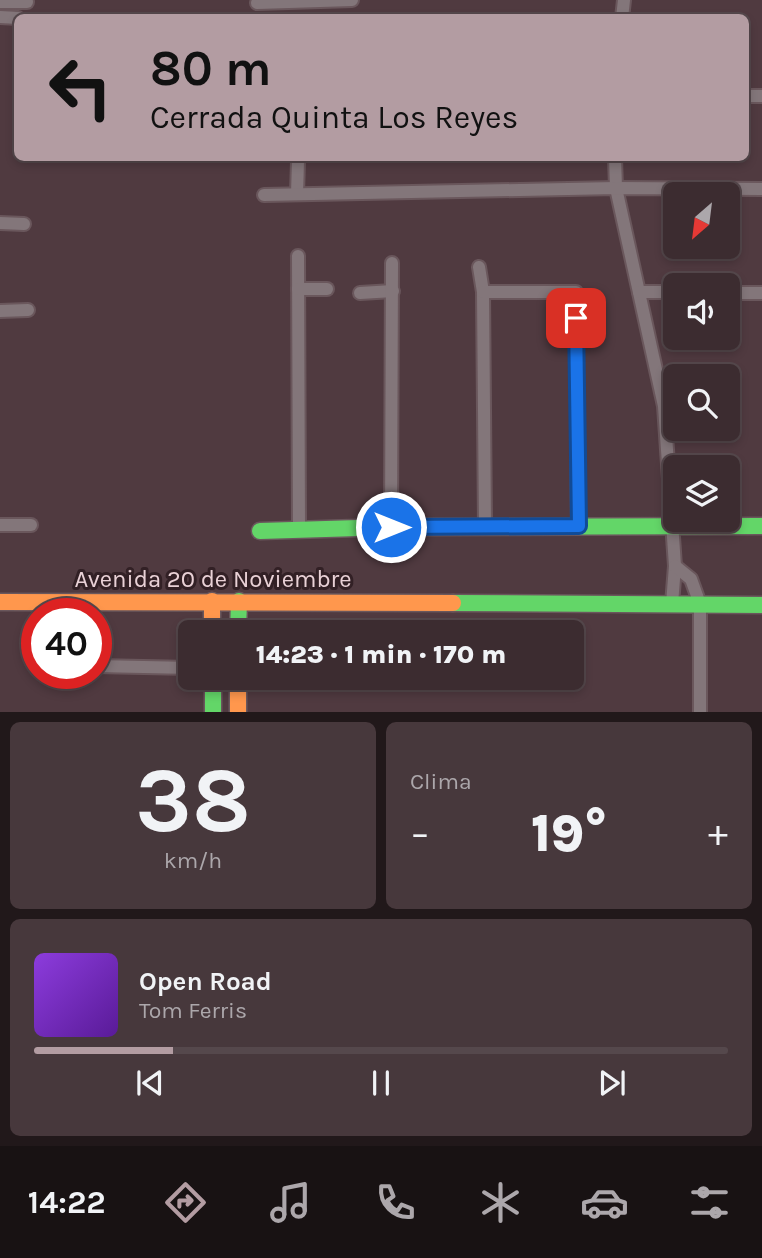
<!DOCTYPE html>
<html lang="es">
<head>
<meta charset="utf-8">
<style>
  :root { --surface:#3c2c30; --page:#47383c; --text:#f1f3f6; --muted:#aca7ab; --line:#55484c; --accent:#b39ca2 }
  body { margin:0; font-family:Karla,sans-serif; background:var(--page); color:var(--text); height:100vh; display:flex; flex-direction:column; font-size:26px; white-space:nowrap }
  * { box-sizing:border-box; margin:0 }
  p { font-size:23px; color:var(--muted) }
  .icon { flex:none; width:38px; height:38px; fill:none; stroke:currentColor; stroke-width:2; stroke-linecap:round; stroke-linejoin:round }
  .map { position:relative; height:712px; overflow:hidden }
  .side { display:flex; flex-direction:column; gap:10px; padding:10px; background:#21181a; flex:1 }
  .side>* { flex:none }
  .top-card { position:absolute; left:14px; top:14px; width:735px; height:147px; border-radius:10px; box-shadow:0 4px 10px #0003,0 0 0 2px var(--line); background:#b39ca2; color:#111; overflow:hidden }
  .needle { width:46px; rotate:208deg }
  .buttons { position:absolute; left:663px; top:182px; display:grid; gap:14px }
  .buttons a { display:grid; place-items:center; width:77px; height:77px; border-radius:10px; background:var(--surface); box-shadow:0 4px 10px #0003,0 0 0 2px var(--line); font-size:35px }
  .speed { position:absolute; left:21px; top:598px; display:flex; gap:14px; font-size:35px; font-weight:700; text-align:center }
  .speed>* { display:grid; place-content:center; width:91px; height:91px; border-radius:50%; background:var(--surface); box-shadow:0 4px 10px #0003,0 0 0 2px var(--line); line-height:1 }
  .speed .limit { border:10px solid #d22; background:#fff; color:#111 }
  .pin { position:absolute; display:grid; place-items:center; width:60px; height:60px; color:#fff; margin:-30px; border-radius:14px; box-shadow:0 4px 10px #0006 }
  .me { position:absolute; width:77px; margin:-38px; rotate:90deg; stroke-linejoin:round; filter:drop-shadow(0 0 5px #0008) }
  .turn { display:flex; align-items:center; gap:24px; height:147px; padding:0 21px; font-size:32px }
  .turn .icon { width:91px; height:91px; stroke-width:2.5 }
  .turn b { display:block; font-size:49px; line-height:60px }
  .big { font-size:52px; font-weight:800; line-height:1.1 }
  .side .widget { flex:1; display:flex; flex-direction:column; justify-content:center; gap:10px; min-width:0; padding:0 24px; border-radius:10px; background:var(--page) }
  .side .dial { align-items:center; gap:0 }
  .dial b { font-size:91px; line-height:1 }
  .song { display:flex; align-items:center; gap:21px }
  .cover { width:84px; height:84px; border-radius:10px; background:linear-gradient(135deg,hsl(270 70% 55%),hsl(270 70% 35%)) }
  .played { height:7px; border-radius:4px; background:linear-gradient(90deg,var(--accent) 20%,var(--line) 20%) }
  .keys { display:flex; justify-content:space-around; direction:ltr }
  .heat { display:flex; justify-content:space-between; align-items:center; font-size:38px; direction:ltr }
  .side .tiles { flex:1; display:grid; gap:10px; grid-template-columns:1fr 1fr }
  .widget:last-child { grid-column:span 2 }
  .trip { position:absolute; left:178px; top:620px; width:406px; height:70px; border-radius:10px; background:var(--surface); box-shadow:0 4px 10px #0003,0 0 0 2px var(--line); font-weight:800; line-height:70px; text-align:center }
  .tabs { display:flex; height:112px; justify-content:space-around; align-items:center; background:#181213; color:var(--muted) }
  .tabs .icon { width:49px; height:49px }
  .tabs .current { color:var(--accent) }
  .tabs b { font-size:32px; color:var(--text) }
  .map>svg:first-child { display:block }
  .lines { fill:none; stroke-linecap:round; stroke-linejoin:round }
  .street-casing { stroke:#6a575c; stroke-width:16 }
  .fast-casing { stroke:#6a575c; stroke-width:19 }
  .slow-casing { stroke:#6a575c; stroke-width:19 }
  .street { stroke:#83767a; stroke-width:12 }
  .fast { stroke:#63d668; stroke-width:16 }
  .slow { stroke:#ff974d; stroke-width:16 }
  .route-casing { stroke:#114b97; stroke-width:18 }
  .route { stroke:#1a73e8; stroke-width:12 }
  .labels { text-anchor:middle; stroke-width:6; stroke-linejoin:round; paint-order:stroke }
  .street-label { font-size:24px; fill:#e9d1d6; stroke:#322025 }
</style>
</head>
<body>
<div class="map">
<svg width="762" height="712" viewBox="0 0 762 712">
  <rect width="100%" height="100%" fill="#503a40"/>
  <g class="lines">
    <defs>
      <g id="street">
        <polyline points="0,2 27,2"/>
        <polyline points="257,3 352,0"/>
        <polyline points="0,17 18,18"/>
        <polyline points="622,18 624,0"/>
        <polyline points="746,96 762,96"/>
        <polyline points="615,158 616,188 664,406 675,566 672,604"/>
        <polyline points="297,194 298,161"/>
        <polyline points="264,195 616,188 762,189"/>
        <polyline points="0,223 24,224"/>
        <polyline points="298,256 299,530"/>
        <polyline points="479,267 483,292 485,527"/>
        <polyline points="298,289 327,289"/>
        <polyline points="483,292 576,292 578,526"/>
        <polyline points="639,292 676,292"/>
        <polyline points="360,293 393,291"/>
        <polyline points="728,293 762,293"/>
        <polyline points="0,311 28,310"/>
        <polyline points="0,525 31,525"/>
        <polyline points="391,527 392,263"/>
        <polyline points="675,566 691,579 700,604 700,712"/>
        <polyline points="34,665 37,665"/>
        <polyline points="96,666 191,668"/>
      </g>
      <g id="fast">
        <polyline points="260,531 391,527 762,526"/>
        <polyline points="453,603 762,605"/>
        <polyline points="238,632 239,601"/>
        <polyline points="213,677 213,712"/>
      </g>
      <g id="slow">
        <polyline points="212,601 212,632"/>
        <polyline points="0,602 453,603"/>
        <polyline points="238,677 238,712"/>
      </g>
    </defs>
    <use href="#street" class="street-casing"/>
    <use href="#fast" class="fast-casing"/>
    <use href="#slow" class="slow-casing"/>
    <use href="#street" class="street"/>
    <use href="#fast" class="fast"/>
    <use href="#slow" class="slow"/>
  </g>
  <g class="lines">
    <defs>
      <polyline id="route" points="391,527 579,526 576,318"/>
    </defs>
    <use href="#route" class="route-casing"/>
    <use href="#route" class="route"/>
  </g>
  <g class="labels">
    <g class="street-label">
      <text x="213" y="587">Avenida 20 de Noviembre</text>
    </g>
  </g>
</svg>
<div class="buttons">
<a><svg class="needle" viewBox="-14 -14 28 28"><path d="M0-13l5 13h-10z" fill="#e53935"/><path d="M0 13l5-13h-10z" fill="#aca7ab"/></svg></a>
<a><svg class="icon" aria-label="sound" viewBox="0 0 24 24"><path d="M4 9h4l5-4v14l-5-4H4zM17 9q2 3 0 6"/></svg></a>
<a><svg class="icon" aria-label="search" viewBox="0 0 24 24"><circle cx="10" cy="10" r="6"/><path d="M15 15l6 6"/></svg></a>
<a><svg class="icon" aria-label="layers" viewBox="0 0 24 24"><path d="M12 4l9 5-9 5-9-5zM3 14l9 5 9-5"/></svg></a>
</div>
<div class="speed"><div class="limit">40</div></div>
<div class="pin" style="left:576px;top:318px;background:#d93025"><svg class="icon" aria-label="arrive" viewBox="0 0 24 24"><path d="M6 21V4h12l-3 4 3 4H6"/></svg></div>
<svg class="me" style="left:391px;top:527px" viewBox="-20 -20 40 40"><circle r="17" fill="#1a73e8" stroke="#fff" stroke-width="3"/><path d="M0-11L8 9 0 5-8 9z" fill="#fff"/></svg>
<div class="trip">14:23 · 1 min · 170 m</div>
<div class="top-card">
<div class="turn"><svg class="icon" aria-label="left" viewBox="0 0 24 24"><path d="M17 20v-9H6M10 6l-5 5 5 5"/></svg><div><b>80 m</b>Cerrada Quinta Los Reyes</div></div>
</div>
</div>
<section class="side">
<div class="tiles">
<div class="widget dial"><b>38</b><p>km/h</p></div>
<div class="widget"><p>Clima</p>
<div class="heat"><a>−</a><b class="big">19°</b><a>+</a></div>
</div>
<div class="widget">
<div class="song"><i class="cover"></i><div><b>Open Road</b><p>Tom Ferris</p></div></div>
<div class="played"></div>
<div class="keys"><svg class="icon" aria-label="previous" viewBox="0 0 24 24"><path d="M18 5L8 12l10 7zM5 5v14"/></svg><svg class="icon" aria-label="pause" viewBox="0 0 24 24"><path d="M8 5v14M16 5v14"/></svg><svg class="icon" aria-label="next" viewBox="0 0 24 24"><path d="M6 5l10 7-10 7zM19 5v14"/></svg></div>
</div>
</div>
</section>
<nav class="tabs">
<b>14:22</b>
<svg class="icon current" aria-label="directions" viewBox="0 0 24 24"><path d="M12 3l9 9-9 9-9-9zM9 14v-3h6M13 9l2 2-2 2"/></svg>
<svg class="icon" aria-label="music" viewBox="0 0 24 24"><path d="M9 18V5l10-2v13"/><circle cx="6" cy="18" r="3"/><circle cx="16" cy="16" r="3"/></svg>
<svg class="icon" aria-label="phone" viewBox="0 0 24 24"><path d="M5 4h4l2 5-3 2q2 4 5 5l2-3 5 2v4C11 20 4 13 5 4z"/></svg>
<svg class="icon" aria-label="climate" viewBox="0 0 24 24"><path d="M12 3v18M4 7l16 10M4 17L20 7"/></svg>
<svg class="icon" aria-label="car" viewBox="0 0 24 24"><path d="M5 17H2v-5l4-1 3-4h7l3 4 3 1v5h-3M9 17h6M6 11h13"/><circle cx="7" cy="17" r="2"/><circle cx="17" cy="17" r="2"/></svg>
<svg class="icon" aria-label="filters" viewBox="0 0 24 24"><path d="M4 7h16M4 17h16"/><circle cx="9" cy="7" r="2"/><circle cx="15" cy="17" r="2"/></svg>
</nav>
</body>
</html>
